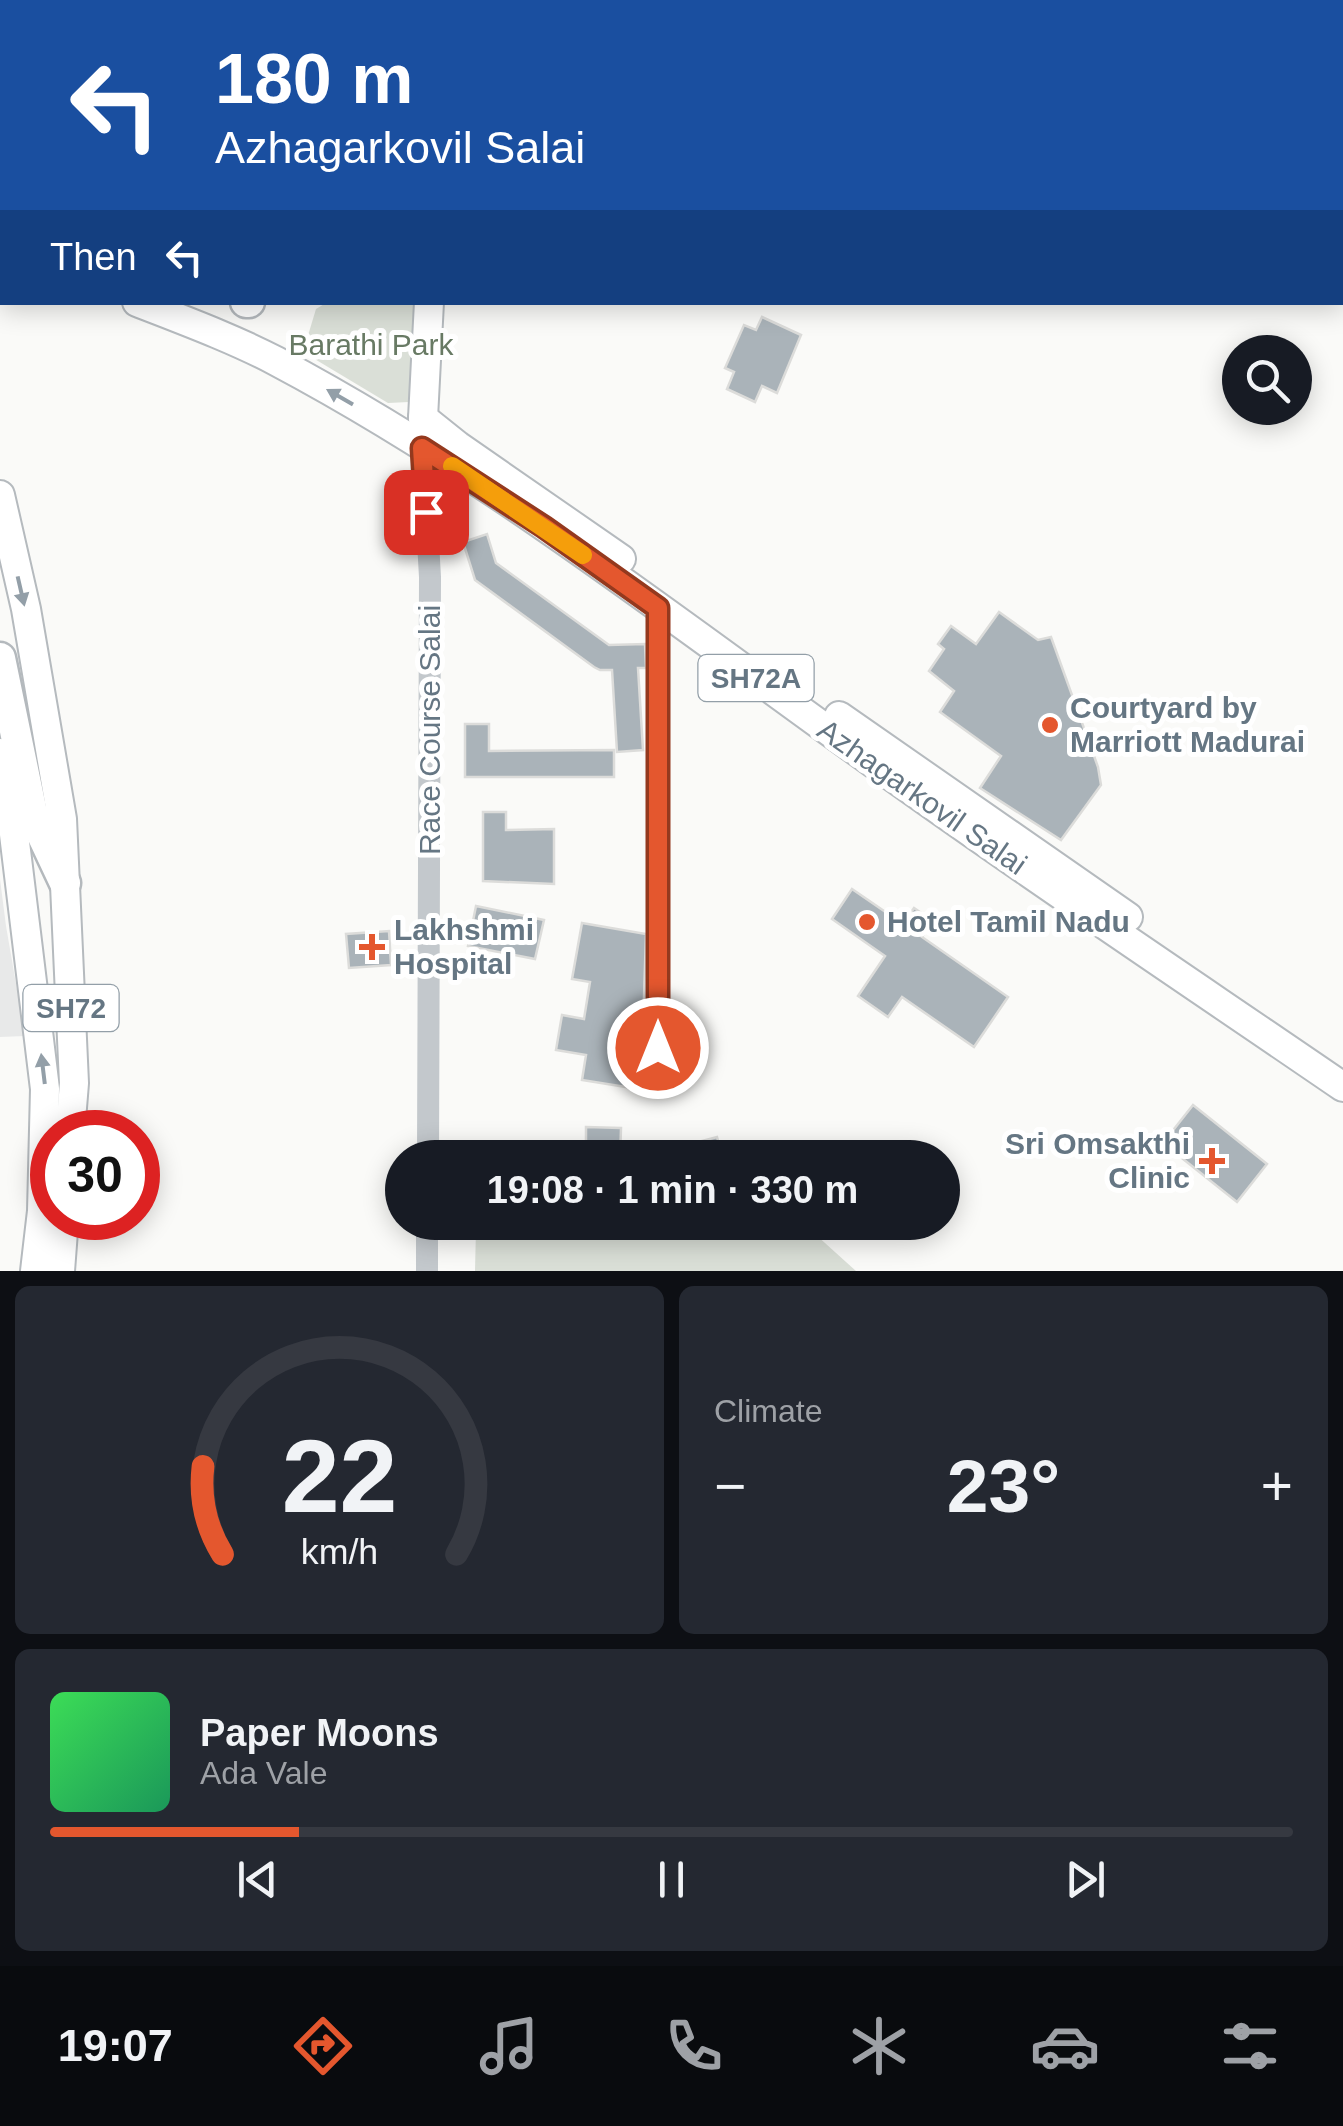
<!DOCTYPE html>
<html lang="en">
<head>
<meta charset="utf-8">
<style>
  :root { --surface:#171b24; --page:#242831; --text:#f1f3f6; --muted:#9ea1a6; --line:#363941; --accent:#e4572e }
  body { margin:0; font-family:Helvetica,sans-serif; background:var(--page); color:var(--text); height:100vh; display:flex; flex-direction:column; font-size:38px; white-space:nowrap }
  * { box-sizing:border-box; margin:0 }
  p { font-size:32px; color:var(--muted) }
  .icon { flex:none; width:55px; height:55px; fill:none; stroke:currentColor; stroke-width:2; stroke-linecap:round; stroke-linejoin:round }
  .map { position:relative; height:1271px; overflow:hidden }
  .panel { display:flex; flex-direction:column; gap:15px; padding:15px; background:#0d0f14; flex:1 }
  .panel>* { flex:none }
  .hud { position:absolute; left:0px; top:0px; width:1345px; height:305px; box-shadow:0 5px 25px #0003; background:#1a4fa0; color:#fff; overflow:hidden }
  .fabs { position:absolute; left:1222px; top:335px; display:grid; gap:20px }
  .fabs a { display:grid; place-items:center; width:90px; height:90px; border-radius:50%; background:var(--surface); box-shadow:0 5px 25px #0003; font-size:50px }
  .speed { position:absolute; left:30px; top:1110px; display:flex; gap:20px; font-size:50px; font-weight:700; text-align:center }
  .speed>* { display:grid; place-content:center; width:130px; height:130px; border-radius:50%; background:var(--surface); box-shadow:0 5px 25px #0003; line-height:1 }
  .speed .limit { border:15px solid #d22; background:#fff; color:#111 }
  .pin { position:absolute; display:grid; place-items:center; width:85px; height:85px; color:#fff; margin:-42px; border-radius:20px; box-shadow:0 5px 15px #0006 }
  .me { position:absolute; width:110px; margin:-55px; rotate:0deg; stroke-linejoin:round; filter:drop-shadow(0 0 8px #0008) }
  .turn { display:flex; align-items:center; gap:35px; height:210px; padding:0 50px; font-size:45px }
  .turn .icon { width:130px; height:130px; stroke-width:2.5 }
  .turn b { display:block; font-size:70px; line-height:85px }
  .then { display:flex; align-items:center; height:95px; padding:0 50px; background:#0003; gap:20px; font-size:38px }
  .big { font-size:75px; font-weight:600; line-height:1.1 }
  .panel .card { flex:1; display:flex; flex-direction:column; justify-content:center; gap:15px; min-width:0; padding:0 35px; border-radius:15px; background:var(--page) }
  .panel .dial { align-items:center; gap:0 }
  .dial svg { height:260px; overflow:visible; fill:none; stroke:var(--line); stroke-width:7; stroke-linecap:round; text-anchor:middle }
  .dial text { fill:var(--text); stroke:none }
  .song { display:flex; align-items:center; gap:30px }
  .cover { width:120px; height:120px; border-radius:15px; background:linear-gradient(135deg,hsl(130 70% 55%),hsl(150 70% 35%)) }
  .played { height:10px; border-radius:5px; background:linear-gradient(90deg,var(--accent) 20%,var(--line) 20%) }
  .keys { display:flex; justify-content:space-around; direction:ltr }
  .heat { display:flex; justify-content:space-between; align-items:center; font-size:55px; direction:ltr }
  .panel .tiles { flex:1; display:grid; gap:15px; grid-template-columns:1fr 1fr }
  .card:last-child { grid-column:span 2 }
  .trip { position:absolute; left:385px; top:1140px; width:575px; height:100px; border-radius:50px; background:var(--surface); box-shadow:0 5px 25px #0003; font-weight:600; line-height:100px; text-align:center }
  .tabs { display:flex; height:160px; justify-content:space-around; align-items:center; background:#090b0e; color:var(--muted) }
  .tabs .icon { width:70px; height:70px }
  .tabs .on { color:var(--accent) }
  .tabs b { font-size:45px; color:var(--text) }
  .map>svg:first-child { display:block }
  .built { fill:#e8e9e9 }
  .green { fill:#dadfd7 }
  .building { fill:#aab3b9; stroke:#dcdcda; stroke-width:2.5 }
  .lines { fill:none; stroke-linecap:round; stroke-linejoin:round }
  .secondary-casing { stroke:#b3babf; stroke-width:30 }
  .primary-casing { stroke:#b5babe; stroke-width:32 }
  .trunk-casing { stroke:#b4b9bd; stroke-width:35 }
  .minor { stroke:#c3c8cc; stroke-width:18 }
  .tertiary { stroke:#c3c8cc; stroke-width:22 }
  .secondary { stroke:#fff; stroke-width:25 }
  .primary { stroke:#fff; stroke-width:28 }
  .trunk { stroke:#fff; stroke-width:30 }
  .oneway { fill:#939fa8 }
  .route-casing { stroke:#94391e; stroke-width:25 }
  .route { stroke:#e4572e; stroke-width:18 }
  .slow { stroke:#f59e0b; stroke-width:18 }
  .poi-dot { fill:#e4572e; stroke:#fff; stroke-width:4 }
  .labels { text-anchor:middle; stroke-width:10; stroke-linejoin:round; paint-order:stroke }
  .shield { fill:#fff; stroke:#939fa8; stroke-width:2.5 }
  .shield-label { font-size:28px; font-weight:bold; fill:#657683 }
  .park-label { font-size:30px; fill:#687a64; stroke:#fff }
  .poi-label { font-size:30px; font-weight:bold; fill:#657683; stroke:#fff; text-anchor:start }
  .street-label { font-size:30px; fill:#657683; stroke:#fff }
</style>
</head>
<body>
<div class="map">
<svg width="1343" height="1271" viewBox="0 0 1343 1271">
  <rect width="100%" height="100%" fill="#fafaf8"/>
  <g class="built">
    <polygon points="0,0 187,0 192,2 2,2 2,181"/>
    <polygon points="0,879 6,926 25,1036 0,1037"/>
  </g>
  <g class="green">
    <polygon points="326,303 414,303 415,385 409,402 388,403 303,352 316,309"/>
    <polygon points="476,1228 815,1234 856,1271 475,1271"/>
  </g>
  <g class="building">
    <polygon points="762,317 801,335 777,393 762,386 755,402 727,389 734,372 725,368 744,325 756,330"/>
    <polygon points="487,534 496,563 609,645 645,644 646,668 638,668 643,750 617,752 612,670 600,670 594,667 475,580 463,542"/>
    <polygon points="999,612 1038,640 1051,637 1098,767 1101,785 1061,840 980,788 1001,756 940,712 954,691 929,671 944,649 938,644 951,626 976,644"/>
    <polygon points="465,724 489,724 489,751 614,750 614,777 465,777"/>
    <polygon points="483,812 506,812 506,830 554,829 554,884 483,881"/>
    <polygon points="852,889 903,924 914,908 933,921 922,937 1008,997 974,1047 902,997 888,1017 858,996 885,956 832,919"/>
    <polygon points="476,906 544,920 535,959 468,946"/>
    <polygon points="582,923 646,934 643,1029 646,1034 640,1066 630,1064 626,1087 582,1080 586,1055 556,1050 562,1015 584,1019 590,982 572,979"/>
    <polygon points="389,931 391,965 349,968 346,934"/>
    <polygon points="1193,1105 1267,1164 1237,1202 1163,1143"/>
    <polygon points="586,1127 621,1128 620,1158 586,1158"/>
    <polygon points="717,1137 723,1158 694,1158 691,1144"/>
    <polygon points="552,1143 553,1158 469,1158 469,1147"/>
    <polygon points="616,1222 732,1222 732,1227 690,1238 616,1234"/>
  </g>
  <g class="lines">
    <defs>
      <g id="secondary">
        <polyline points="665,2 671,0"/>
        <polyline points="757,2 763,0"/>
      </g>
      <g id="primary">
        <polyline points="257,0 260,2"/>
        <polyline points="0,196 2,197"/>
        <polyline points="0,251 2,252"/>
        <path d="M137 302C183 320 232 338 276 361 476 467 657 607 840 739 1005 859 1175 972 1343 1087"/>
        <polyline points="423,418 458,446 621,559"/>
        <polyline points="423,418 429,302"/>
        <polyline points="0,495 26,609 62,819 74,1083 70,1132"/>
        <polyline points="839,716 1128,917"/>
        <polyline points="0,753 9,793 45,1089 42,1211 35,1271"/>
        <polyline points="60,1271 64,1218"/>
      </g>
      <g id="trunk">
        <polyline points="218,0 222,2"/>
        <polyline points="690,2 696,0"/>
        <polyline points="730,2 736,0"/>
        <polyline points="0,222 2,223"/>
        <polyline points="246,302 249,302"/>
        <polyline points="0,658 32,813 65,883"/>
      </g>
    </defs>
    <use href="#secondary" class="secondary-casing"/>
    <use href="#primary" class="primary-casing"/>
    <use href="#trunk" class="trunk-casing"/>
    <polyline class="minor" points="658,1048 658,608"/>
    <g class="tertiary">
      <polyline points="432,0 432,2"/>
      <polyline points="422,436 430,577 428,1158"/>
      <polyline points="427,1271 427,1222"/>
    </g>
    <use href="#secondary" class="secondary"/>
    <use href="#primary" class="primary"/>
    <use href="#trunk" class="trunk"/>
  </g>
  <defs><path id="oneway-solid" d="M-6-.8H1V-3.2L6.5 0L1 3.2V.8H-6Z" transform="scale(2.5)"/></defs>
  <g class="oneway">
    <use href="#oneway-solid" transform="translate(340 397) rotate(-150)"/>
    <use href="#oneway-solid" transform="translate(21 591) rotate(77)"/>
    <use href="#oneway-solid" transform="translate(43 1069) rotate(-97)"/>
  </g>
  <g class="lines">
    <defs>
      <polyline id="route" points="426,512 422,448 544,527 658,608 658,1048"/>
    </defs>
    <use href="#route" class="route-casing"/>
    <use href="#route" class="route"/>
    <polyline class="slow" points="452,466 583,555"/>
  </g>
  <g class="poi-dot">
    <circle cx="1050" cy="725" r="10"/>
    <circle cx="867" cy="922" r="10"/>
    <path d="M367 932h10v10h10v10h-10v10h-10v-10h-10v-10h10z"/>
    <path d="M1207 1146h10v10h10v10h-10v10h-10v-10h-10v-10h10z"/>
  </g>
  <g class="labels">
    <g class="shield">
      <rect x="698.5" y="655" width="115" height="46" rx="8"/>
      <rect x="23.5" y="985" width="95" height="46" rx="8"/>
    </g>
    <g class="shield-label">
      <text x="756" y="688">SH72A</text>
      <text x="71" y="1018">SH72</text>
    </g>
    <g class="park-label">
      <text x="371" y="355">Barathi Park</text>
    </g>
    <g class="poi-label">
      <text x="1070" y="718">Courtyard by<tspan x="1070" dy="34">Marriott Madurai</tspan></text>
      <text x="887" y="932">Hotel Tamil Nadu</text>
      <text x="394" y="940">Lakhshmi<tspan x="394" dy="34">Hospital</tspan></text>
      <text x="1190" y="1154" text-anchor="end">Sri Omsakthi<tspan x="1190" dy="34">Clinic</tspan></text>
    </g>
    <g class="street-label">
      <text transform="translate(430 730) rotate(-90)" y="10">Race Course Salai</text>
      <text transform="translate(922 797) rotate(35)" y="10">Azhagarkovil Salai</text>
    </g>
  </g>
</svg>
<div class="fabs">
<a><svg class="icon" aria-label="search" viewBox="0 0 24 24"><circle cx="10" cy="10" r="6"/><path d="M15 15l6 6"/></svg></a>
</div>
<div class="speed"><div class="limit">30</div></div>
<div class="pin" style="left:426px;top:512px;background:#d93025"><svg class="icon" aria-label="arrive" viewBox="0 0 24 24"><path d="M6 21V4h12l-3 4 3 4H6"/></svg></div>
<svg class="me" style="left:658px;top:1048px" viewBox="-20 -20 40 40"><circle r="17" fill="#e4572e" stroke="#fff" stroke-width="3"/><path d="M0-11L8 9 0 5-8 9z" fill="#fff"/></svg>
<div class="trip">19:08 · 1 min · 330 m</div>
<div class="hud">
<div class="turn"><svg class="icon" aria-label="left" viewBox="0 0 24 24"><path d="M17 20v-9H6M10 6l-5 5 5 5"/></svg><div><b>180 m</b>Azhagarkovil Salai</div></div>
<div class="then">Then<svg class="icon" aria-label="left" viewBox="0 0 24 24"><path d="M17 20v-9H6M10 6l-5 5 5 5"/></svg></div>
</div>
</div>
<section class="panel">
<div class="tiles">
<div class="card dial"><svg viewBox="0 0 100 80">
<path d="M14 69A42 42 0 1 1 86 69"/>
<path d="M14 69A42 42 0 0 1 8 42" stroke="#e4572e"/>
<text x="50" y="56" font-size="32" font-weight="700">22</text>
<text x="50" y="72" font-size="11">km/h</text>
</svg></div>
<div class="card"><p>Climate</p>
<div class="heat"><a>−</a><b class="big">23°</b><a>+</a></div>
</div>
<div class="card">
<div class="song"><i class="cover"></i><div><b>Paper Moons</b><p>Ada Vale</p></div></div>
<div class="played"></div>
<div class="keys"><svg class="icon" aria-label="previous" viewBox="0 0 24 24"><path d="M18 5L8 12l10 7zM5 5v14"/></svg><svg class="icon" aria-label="pause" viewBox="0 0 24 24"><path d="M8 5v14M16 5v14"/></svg><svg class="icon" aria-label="next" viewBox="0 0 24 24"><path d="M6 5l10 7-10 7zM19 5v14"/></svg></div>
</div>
</div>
</section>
<nav class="tabs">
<b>19:07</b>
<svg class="icon on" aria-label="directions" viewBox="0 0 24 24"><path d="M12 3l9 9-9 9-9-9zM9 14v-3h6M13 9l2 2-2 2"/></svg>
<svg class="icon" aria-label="music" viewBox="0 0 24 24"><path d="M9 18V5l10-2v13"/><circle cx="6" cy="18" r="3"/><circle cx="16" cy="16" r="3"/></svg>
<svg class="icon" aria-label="phone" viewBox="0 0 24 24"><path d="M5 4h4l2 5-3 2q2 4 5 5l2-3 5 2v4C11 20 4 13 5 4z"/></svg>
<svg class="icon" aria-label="climate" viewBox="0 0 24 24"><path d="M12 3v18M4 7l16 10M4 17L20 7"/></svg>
<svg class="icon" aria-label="car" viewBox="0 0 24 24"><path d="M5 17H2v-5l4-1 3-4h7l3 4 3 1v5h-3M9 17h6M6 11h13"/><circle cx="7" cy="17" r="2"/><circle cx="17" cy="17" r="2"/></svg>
<svg class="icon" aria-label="filters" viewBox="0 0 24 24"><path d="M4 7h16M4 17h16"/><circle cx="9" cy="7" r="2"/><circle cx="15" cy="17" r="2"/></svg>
</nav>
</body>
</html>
